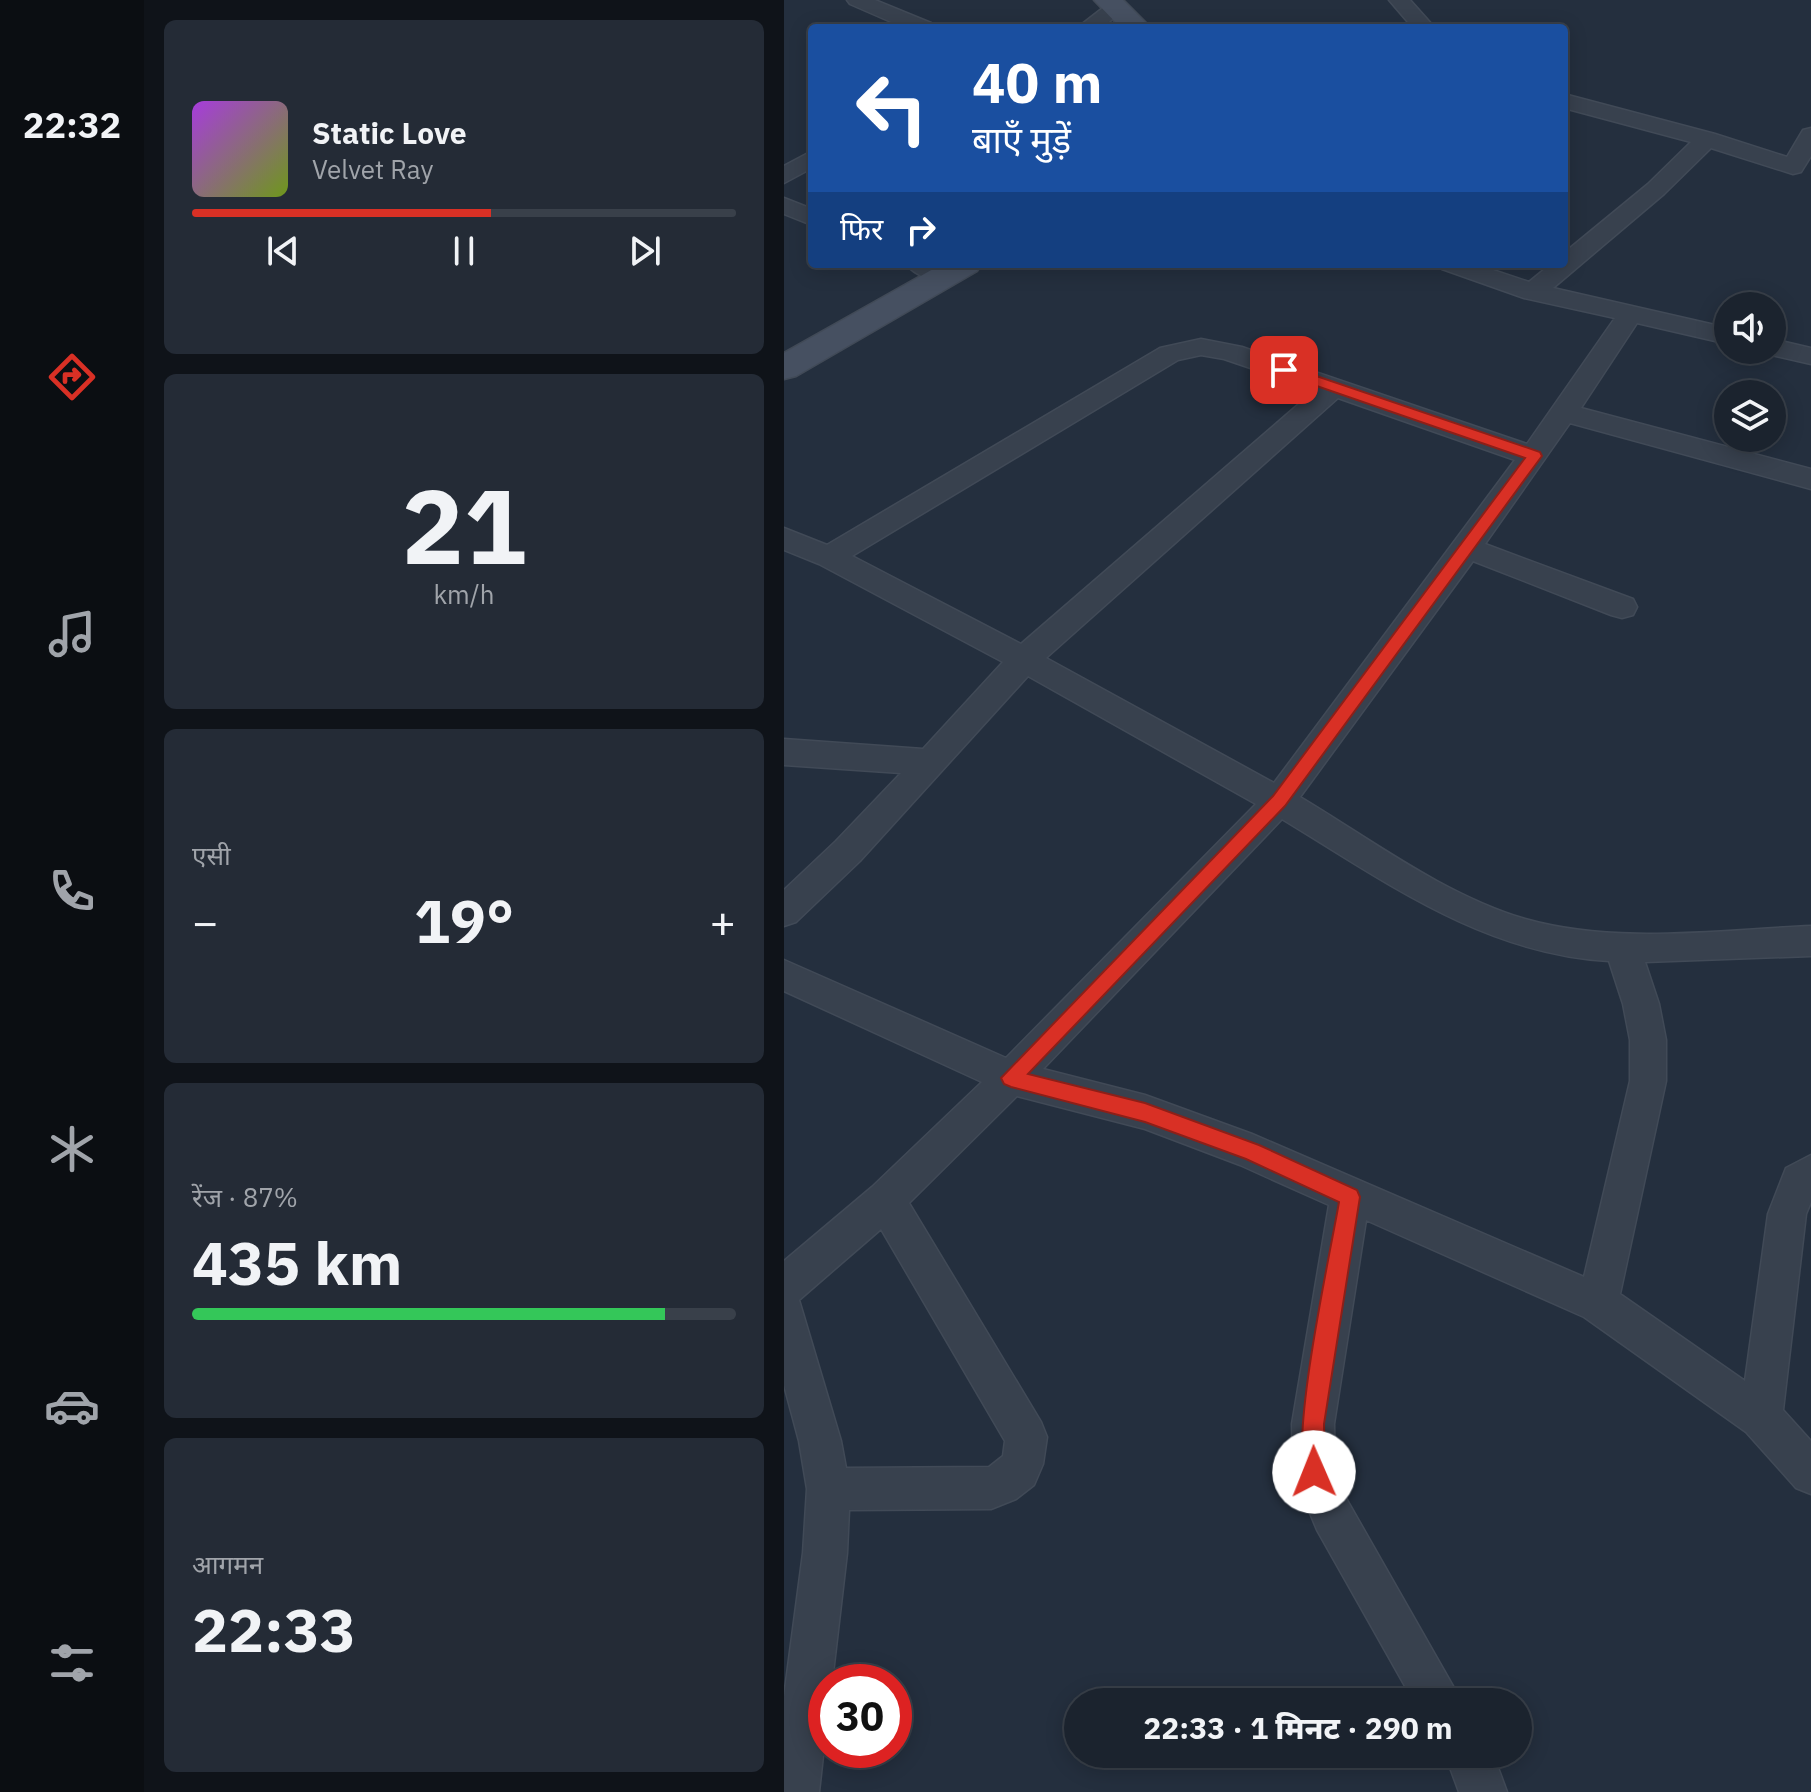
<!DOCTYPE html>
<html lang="hi">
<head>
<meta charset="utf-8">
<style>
  :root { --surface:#1b232e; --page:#242b36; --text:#f1f3f6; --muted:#a0a4aa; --line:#39404a; --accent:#d93025 }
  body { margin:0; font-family:"IBM Plex Sans","Noto Sans Devanagari",sans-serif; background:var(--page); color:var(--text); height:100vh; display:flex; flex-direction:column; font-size:30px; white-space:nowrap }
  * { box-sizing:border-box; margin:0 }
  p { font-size:26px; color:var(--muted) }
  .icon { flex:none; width:44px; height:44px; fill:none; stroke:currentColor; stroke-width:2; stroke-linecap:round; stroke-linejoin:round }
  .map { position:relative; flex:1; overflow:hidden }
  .panel { display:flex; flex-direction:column; gap:20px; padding:20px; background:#0f1319; width:640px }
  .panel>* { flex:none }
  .banner { position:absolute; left:24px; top:24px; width:760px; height:244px; border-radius:8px; box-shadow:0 4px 20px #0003,0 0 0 2px var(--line); background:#1a4fa0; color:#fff; overflow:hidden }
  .fabs { position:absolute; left:930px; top:292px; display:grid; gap:16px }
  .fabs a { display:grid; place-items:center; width:72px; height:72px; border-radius:50%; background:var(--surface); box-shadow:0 4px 20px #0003,0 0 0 2px var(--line); font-size:40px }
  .speed { position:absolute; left:24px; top:1664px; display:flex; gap:16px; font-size:40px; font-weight:700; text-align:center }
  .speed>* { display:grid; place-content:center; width:104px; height:104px; border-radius:50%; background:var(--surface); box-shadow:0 4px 20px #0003,0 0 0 2px var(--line); line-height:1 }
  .speed .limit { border:12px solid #d22; background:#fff; color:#111 }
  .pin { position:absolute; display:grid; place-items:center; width:68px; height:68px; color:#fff; margin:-34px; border-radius:16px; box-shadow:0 4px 12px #0006 }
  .me { position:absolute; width:88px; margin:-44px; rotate:359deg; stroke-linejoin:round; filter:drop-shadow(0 0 6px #0008) }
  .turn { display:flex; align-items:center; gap:28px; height:168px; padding:0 32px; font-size:36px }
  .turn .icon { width:104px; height:104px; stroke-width:2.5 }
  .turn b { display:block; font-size:56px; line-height:68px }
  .then { display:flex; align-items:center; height:76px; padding:0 32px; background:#0003; gap:16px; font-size:30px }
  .big { font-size:60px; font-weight:800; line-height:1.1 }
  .panel .widget { flex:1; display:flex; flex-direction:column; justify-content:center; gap:12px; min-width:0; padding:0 28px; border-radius:12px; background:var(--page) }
  .panel .dial { align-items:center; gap:0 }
  .dial b { font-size:104px; line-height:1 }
  .song { display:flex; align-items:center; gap:24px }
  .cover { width:96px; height:96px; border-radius:12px; background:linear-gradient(135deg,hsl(280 70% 55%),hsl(80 70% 35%)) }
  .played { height:8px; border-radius:4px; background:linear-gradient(90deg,var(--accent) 55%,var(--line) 55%) }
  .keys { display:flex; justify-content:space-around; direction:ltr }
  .heat { display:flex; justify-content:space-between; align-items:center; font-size:44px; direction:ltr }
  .charge { height:12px; border-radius:6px; background:linear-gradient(90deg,#34c759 87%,var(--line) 0) }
  .trip { position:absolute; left:280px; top:1688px; width:468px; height:80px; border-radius:40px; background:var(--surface); box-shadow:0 4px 20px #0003,0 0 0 2px var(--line); font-weight:800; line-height:80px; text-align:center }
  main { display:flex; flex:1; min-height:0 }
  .menu { display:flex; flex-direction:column; width:144px; justify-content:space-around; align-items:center; background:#0b0e12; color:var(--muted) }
  .menu .icon { width:56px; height:56px }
  .menu .current { color:var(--accent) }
  .menu b { font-size:36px; color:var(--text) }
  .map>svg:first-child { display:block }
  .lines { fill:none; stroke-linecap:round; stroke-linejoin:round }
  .street-casing { stroke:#414a57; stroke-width:3 }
  .secondary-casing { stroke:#414a57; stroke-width:3 }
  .street { fill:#38414e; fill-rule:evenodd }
  .secondary { fill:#465061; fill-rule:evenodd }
  .route { fill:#d93025; stroke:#8d1f18; stroke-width:2 }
</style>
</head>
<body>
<main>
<nav class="menu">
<b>22:32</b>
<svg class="icon current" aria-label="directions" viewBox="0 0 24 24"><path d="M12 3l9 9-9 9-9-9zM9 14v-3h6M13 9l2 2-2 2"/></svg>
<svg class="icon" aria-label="music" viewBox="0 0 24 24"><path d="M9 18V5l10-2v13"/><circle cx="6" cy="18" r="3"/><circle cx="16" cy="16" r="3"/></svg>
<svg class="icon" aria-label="phone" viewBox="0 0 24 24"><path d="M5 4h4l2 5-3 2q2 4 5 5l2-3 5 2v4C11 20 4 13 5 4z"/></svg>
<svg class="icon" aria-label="climate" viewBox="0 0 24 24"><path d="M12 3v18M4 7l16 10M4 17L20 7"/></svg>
<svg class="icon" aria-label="car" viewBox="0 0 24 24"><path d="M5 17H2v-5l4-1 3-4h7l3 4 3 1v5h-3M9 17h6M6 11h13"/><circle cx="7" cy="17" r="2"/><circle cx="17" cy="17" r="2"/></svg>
<svg class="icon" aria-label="filters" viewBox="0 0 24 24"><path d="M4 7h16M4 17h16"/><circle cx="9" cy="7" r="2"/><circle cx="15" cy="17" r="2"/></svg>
</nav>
<section class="panel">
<div class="widget">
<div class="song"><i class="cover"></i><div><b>Static Love</b><p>Velvet Ray</p></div></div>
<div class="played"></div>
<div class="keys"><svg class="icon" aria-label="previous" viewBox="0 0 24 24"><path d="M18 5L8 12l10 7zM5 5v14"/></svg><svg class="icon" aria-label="pause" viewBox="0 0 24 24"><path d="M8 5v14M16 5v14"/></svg><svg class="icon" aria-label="next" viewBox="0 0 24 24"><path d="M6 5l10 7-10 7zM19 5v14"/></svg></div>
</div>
<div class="widget dial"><b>21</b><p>km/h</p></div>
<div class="widget"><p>एसी</p>
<div class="heat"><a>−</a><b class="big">19°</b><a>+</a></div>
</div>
<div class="widget"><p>रेंज · 87%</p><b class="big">435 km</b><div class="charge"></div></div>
<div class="widget"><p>आगमन</p><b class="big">22:33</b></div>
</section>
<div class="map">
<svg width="1027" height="1792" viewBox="0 0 1027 1792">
  <rect width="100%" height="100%" fill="#242f3e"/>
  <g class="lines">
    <defs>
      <g id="street">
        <polygon points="63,0 91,0 147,23 150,28 121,28 66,4"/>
        <polygon points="605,0 626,0 651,28 629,28"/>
        <polygon points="331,2 341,8 318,28 293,28 324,4"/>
        <path d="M780 94 931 134 1003 157 1019 130 1027 128V156L1017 172 1009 174 927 148 880 194 769 288 944 328V344L853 323 797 408 1027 469V489L786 423 701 544 849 599 853 607 849 615 838 618 827 615 689 561 516 797C588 840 660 895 741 919 833 945 934 930 1027 926V956L861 962 875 1004 882 1040V1081L836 1294 961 1381 984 1214 1002 1168 1027 1155V1202L1022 1214 999 1410 1027 1441V1494L1012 1488 962 1432 800 1317 582 1220 550 1424 551 1472 563 1500 678 1702H630L533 1530 509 1472 508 1424 545 1205 456 1165 361 1129 233 1096 125 1203 257 1422 263 1437 259 1464 250 1485 232 1499 207 1509 65 1510 63 1553 48 1682H42V1729L35 1792H0V1697L19 1553 23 1489 15 1441 0 1385V1261L88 1187 198 1082 0 991V960L222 1058 472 804 244 676 76 861 12 922 0 926V890L52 841 117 773 0 765V739L139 749 219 662 35 564 0 550V528L43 545 376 348 417 339 458 347 743 444 831 318 740 298 658 269 655 264H691L745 282 767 264H780V253L864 184 907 142 780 108ZM417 355 440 359 531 390 237 644 68 556 394 360ZM554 398 731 460 490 783 262 658ZM498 819C602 882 700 954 825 961L839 1004 846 1040V1081L800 1277 468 1134 361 1095 259 1069ZM97 1229 221 1441 219 1456 205 1467 62 1468 57 1441 15 1300Z"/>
        <polygon points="28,151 28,168 0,183 0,166"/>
        <polygon points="0,198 28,209 28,225 0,214"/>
        <path d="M122 264C139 264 162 260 173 276L170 281C155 285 131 276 122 264Z"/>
        <polygon points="988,339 1027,348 1027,364 979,353 977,350 988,350"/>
        <polygon points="661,1754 709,1754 723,1792 675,1792"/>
      </g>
      <g id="secondary">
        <polygon points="310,0 339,0 367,28 337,28"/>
        <polygon points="158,264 198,264 193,271 12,376 0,379 0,353"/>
      </g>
    </defs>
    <use href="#street" class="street-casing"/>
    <use href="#secondary" class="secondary-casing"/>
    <use href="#street" class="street"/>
    <use href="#secondary" class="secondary"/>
  </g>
  <path class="route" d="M500 365 756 452 758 456 501 806 244 1074 361 1103 475 1145 573 1190 576 1197 540 1424 541 1472 538 1480 530 1483 522 1480C505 1439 546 1255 555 1202L462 1159 361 1122 227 1087 220 1084 217 1078 489 796 741 458 495 373V367Z"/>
</svg>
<div class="fabs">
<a><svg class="icon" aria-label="sound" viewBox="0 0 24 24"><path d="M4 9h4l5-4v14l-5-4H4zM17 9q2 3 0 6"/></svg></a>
<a><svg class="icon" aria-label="layers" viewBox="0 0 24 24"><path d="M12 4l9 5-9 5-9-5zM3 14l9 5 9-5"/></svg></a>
</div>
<div class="speed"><div class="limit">30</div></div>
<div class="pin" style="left:500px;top:370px;background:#d93025"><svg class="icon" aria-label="arrive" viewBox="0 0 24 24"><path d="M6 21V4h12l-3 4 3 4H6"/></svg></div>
<svg class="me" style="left:530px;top:1472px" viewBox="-20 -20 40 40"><circle r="19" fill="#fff"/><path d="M0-13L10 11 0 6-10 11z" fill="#d93025"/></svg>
<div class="trip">22:33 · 1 मिनट · 290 m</div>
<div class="banner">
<div class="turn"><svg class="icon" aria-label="left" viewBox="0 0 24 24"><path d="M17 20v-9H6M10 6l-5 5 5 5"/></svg><div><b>40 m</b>बाएँ मुड़ें</div></div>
<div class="then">फिर<svg class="icon" aria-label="right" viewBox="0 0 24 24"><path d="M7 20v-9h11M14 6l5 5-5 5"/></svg></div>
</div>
</div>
</main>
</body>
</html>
